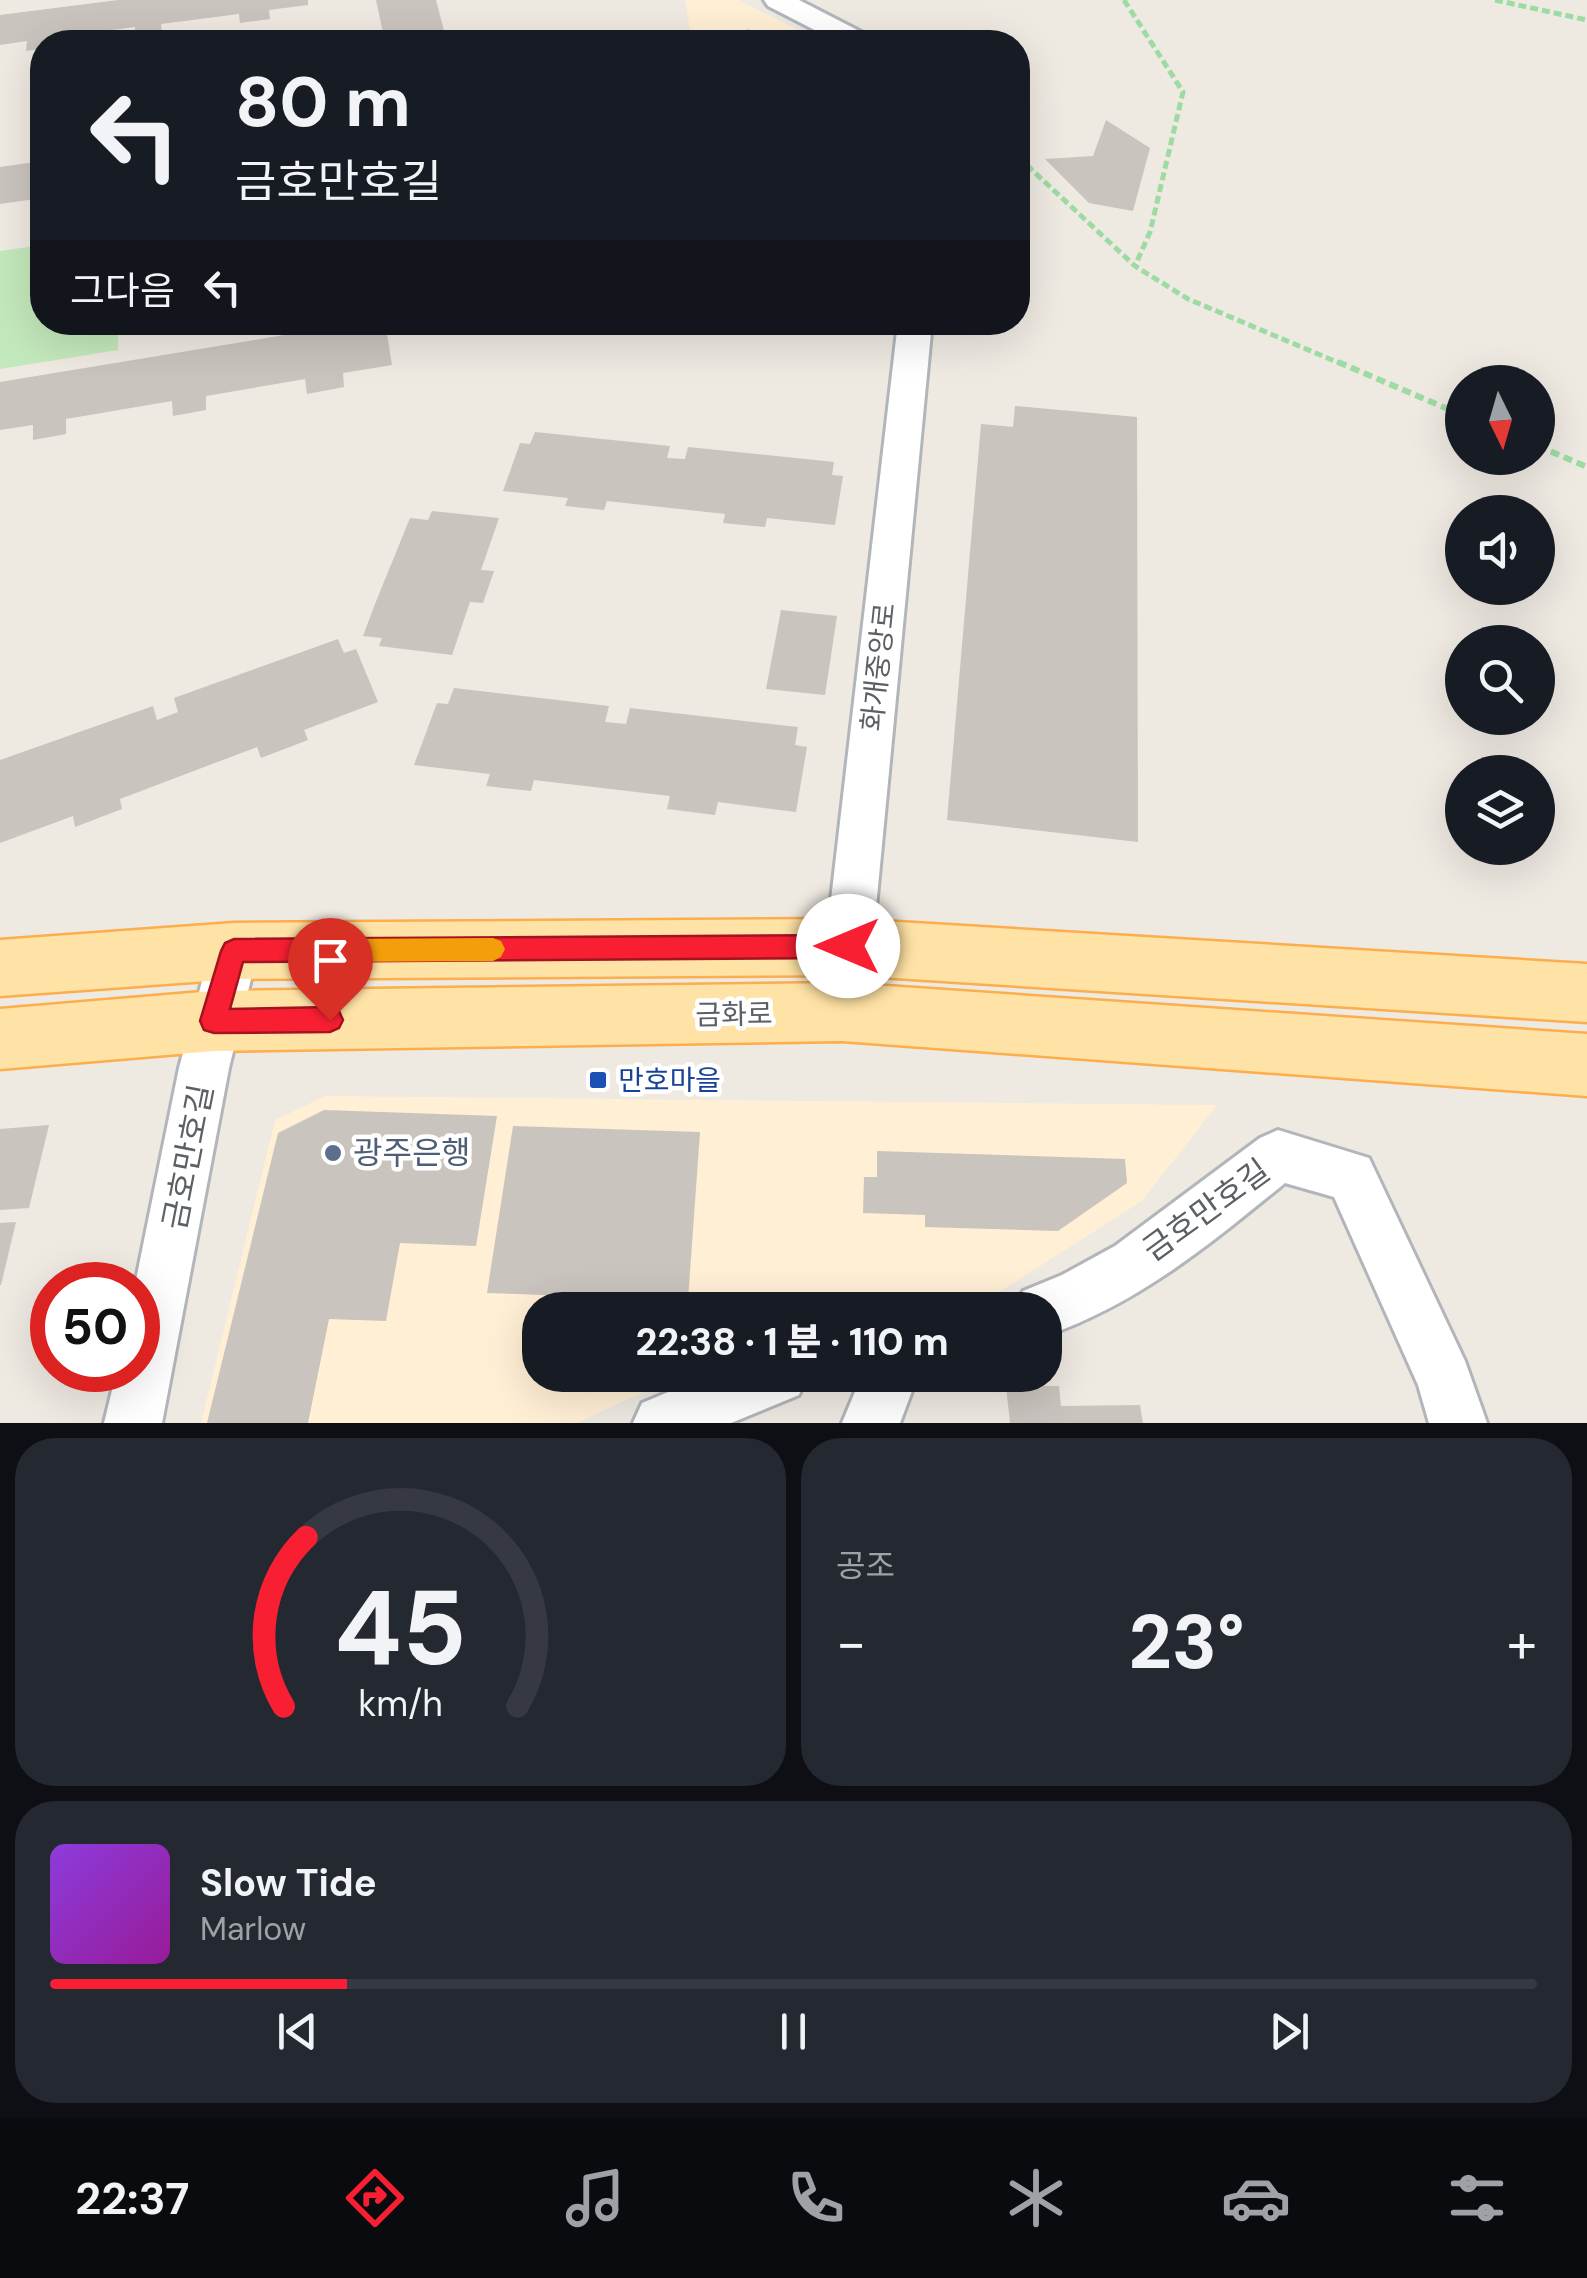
<!DOCTYPE html>
<html lang="ko">
<head>
<meta charset="utf-8">
<style>
  :root { --surface:#171b24; --page:#242831; --text:#f1f3f6; --muted:#9ea1a6; --line:#363941; --accent:#f71f31 }
  body { margin:0; font-family:"DM Sans","Noto Sans KR",sans-serif; background:var(--page); color:var(--text); height:100vh; display:flex; flex-direction:column; font-size:38px; white-space:nowrap }
  * { box-sizing:border-box; margin:0 }
  p { font-size:32px; color:var(--muted) }
  .icon { flex:none; width:55px; height:55px; fill:none; stroke:currentColor; stroke-width:2; stroke-linecap:round; stroke-linejoin:round }
  .map { position:relative; height:1423px; overflow:hidden }
  .sheet { display:flex; flex-direction:column; gap:15px; padding:15px; background:#0d0f14; flex:1 }
  .sheet>* { flex:none }
  .hud { position:absolute; left:30px; top:30px; width:1000px; height:305px; border-radius:40px; box-shadow:0 10px 40px #0002; background:#171b24; color:var(--text); overflow:hidden }
  .needle { width:65px; rotate:175deg }
  .fabs { position:absolute; left:1445px; top:365px; display:grid; gap:20px }
  .fabs a { display:grid; place-items:center; width:110px; height:110px; border-radius:50%; background:var(--surface); box-shadow:0 10px 40px #0002; font-size:50px }
  .speed { position:absolute; left:30px; top:1262px; display:flex; gap:20px; font-size:50px; font-weight:700; text-align:center }
  .speed>* { display:grid; place-content:center; width:130px; height:130px; border-radius:50%; background:var(--surface); box-shadow:0 10px 40px #0002; line-height:1 }
  .speed .limit { border:15px solid #d22; background:#fff; color:#111 }
  .pin { position:absolute; display:grid; place-items:center; width:85px; height:85px; color:#fff; margin:-102px -42px; border-radius:50% 50% 50% 0; rotate:-45deg; box-shadow:0 0 10px #0007 }
  .pin .icon { rotate:45deg }
  .me { position:absolute; width:110px; margin:-55px; rotate:270deg; stroke-linejoin:round; filter:drop-shadow(0 0 8px #0008) }
  .turn { display:flex; align-items:center; gap:35px; height:210px; padding:0 40px; font-size:45px }
  .turn .icon { width:130px; height:130px; stroke-width:2.5 }
  .turn b { display:block; font-size:70px; line-height:85px }
  .then { display:flex; align-items:center; height:95px; padding:0 40px; background:#0003; gap:20px; font-size:38px }
  .big { font-size:75px; font-weight:800; line-height:1.1 }
  .sheet .widget { flex:1; display:flex; flex-direction:column; justify-content:center; gap:15px; min-width:0; padding:0 35px; border-radius:40px; background:var(--page) }
  .sheet .dial { align-items:center; gap:0 }
  .dial svg { height:260px; overflow:visible; fill:none; stroke:var(--line); stroke-width:7; stroke-linecap:round; text-anchor:middle }
  .dial text { fill:var(--text); stroke:none }
  .song { display:flex; align-items:center; gap:30px }
  .cover { width:120px; height:120px; border-radius:15px; background:linear-gradient(135deg,hsl(270 70% 55%),hsl(300 70% 35%)) }
  .played { height:10px; border-radius:5px; background:linear-gradient(90deg,var(--accent) 20%,var(--line) 20%) }
  .keys { display:flex; justify-content:space-around; direction:ltr }
  .heat { display:flex; justify-content:space-between; align-items:center; font-size:55px; direction:ltr }
  .sheet .tiles { flex:1; display:grid; gap:15px; grid-template-columns:1fr 1fr }
  .widget:last-child { grid-column:span 2 }
  .trip { position:absolute; left:522px; top:1292px; width:540px; height:100px; border-radius:40px; background:var(--surface); box-shadow:0 10px 40px #0002; font-weight:800; line-height:100px; text-align:center }
  .dock { display:flex; height:160px; justify-content:space-around; align-items:center; background:#090b0e; color:var(--muted) }
  .dock .icon { width:70px; height:70px }
  .dock .active { color:var(--accent) }
  .dock b { font-size:45px; color:var(--text) }
  .map>svg:first-child { display:block }
  .commercial { fill:#ffefd5 }
  .green { fill:#c3e8bb }
  .building { fill:#c9c4be }
  .lines { fill:none; stroke-linecap:round; stroke-linejoin:round }
  .minor-casing { stroke:#b2b6ba; stroke-width:6 }
  .major-casing { stroke:#fcae4c; stroke-width:5 }
  .path-far1 { stroke:#9ddba3; stroke-width:5; stroke-dasharray:8 4; stroke-linecap:butt }
  .path { stroke:#9ddba3; stroke-width:6; stroke-dasharray:9 5; stroke-linecap:butt }
  .minor { fill:#fff; fill-rule:evenodd }
  .major { fill:#ffe2a5; fill-rule:evenodd }
  .route { fill:#f71f31; stroke:#a11420; stroke-width:2.5 }
  .slow { fill:#f59e0b }
  .transit-dot { fill:#1a4fb4; stroke:#fff; stroke-width:4 }
  .service-dot { fill:#5c6f8a; stroke:#fff; stroke-width:4 }
  .labels { text-anchor:middle; stroke-width:9; stroke-linejoin:round; paint-order:stroke }
  .street-label { font-size:28px; fill:#5a6064; stroke:#fff }
  .transit-label { font-size:28px; fill:#164399; stroke:#fff; text-anchor:start }
  .near-service-label { font-size:32px; fill:#4e5e75; stroke:#fff; text-anchor:start }
  .near-street-label { font-size:32px; fill:#5a6064; stroke:#fff }
</style>
</head>
<body>
<div class="map">
<svg width="1587" height="1423" viewBox="0 0 1587 1423">
  <rect width="100%" height="100%" fill="#eee9e1"/>
  <g class="commercial">
    <polygon points="685,0 739,0 821,42 692,42"/>
    <polygon points="325,1096 1217,1105 1142,1201 996,1294 910,1310 540,1310 540,1375 680,1375 577,1423 201,1423 275,1120"/>
  </g>
  <polygon class="green" points="42,245 42,322 118,323 118,350 0,369 0,251"/>
  <g class="building">
    <polygon points="118,0 308,0 308,5 269,10 270,19 240,23 239,14 161,24 162,33 135,36 135,27 52,38 52,42 42,42 42,49 26,51 27,41 0,45 0,15"/>
    <polygon points="376,0 436,0 447,42 385,42"/>
    <polygon points="748,29 769,41 792,30 815,42 723,42"/>
    <polygon points="1106,120 1150,148 1133,211 1089,203 1045,159 1093,156"/>
    <polygon points="42,161 42,198 0,204 0,167"/>
    <polygon points="363,322 385,322 392,365 343,373 344,387 307,394 305,379 206,396 206,410 173,416 172,401 66,419 66,434 33,440 33,425 0,430 0,382"/>
    <polygon points="1015,406 1137,417 1138,842 947,820 981,424 1013,427"/>
    <polygon points="535,432 670,446 667,458 685,459 688,447 834,462 832,475 843,476 835,525 767,518 765,527 723,523 725,514 607,501 604,510 565,506 568,498 503,491 520,443 530,444"/>
    <polygon points="432,511 499,518 481,570 494,571 483,603 470,602 452,655 379,646 382,638 363,636 375,604 410,518 428,520"/>
    <polygon points="781,610 837,616 825,695 766,689"/>
    <polygon points="338,639 344,653 356,649 378,702 304,730 308,740 261,758 257,747 120,799 122,809 75,827 73,816 0,843 0,760 153,706 157,720 178,712 174,698"/>
    <polygon points="454,688 609,706 605,722 626,724 630,708 798,727 795,745 807,747 796,812 718,802 715,815 667,809 670,796 534,780 531,791 486,786 490,774 414,765 437,703 448,704"/>
    <polygon points="324,1110 497,1116 476,1246 400,1243 386,1321 329,1319 308,1423 207,1423 278,1133"/>
    <polygon points="49,1125 29,1208 0,1210 0,1129"/>
    <polygon points="513,1126 700,1132 688,1300 487,1293"/>
    <polygon points="877,1151 1125,1159 1127,1183 1058,1231 925,1227 925,1215 863,1213 864,1177 877,1177"/>
    <polygon points="16,1222 1,1285 0,1285 0,1223"/>
    <polygon points="1006,1386 1059,1386 1061,1406 1140,1405 1143,1423 1010,1423"/>
  </g>
  <g class="lines">
    <defs>
      <g id="minor">
        <polygon points="764,0 799,0 869,36 873,42 838,42 768,6"/>
        <polygon points="898,322 932,322 866,1012 859,1028 842,1035 825,1028 818,1012"/>
        <polygon points="234,929 251,936 258,951 229,1068 162,1423 104,1423 117,1370 138,1370 135,1285 179,1068 210,951 217,936"/>
        <path d="M1278 1130 1369 1158 1465 1361 1487 1423H1429L1418 1385 1334 1197 1285 1183C1209 1245 1138 1304 1045 1336V1310H1014L1023 1291 1062 1275 1115 1246 1260 1138Z"/>
        <polygon points="709,1375 807,1375 799,1395 731,1423 633,1423 642,1403"/>
        <polygon points="862,1375 918,1375 900,1423 842,1423"/>
      </g>
      <g id="major">
        <polygon points="848,919 1587,964 1587,1022 848,975 234,979 0,996 0,940 234,923"/>
        <polygon points="842,983 1587,1034 1587,1096 842,1041 214,1051 0,1069 0,1009 214,991"/>
      </g>
    </defs>
    <use href="#minor" class="minor-casing"/>
    <use href="#major" class="major-casing"/>
    <g class="path-far1">
      <polyline points="1124,0 1183,92 1150,232 1135,266"/>
      <polyline points="1495,0 1587,20"/>
      <polyline points="1018,157 1135,266 1188,299 1344,365"/>
    </g>
    <g class="path">
      <polyline points="1338,362 1462,415"/>
      <polyline points="1538,446 1587,467"/>
    </g>
    <use href="#minor" class="minor"/>
    <use href="#major" class="major"/>
  </g>
  <polygon class="route" points="848,935 857,938 861,946 857,955 848,958 243,962 230,1009 330,1007 339,1011 343,1020 339,1028 330,1032 214,1033 204,1030 200,1021 221,951 225,943 234,939"/>
  <polygon class="slow" points="493,938 501,941 505,949 501,957 493,961 332,962 323,958 319,950 323,942 332,939"/>
  <rect class="transit-dot" x="588" y="1070" width="20" height="20" rx="5"/>
  <circle class="service-dot" cx="333" cy="1153" r="10"/>
  <g class="labels">
    <g class="street-label">
      <text transform="translate(878 667) rotate(-84)" y="10">화개중앙로</text>
      <text transform="translate(734 1014) rotate(-1)" y="10">금화로</text>
    </g>
    <g class="transit-label">
      <text x="618" y="1090">만호마을</text>
    </g>
    <g class="near-service-label">
      <text x="353" y="1164">광주은행</text>
    </g>
    <g class="near-street-label">
      <text transform="translate(188 1157) rotate(-79)" y="11">금호만호길</text>
      <text transform="translate(1206 1210) rotate(-36)" y="11">금호만호길</text>
    </g>
  </g>
</svg>
<div class="fabs">
<a><svg class="needle" viewBox="-14 -14 28 28"><path d="M0-13l5 13h-10z" fill="#e53935"/><path d="M0 13l5-13h-10z" fill="#9ea1a6"/></svg></a>
<a><svg class="icon" aria-label="sound" viewBox="0 0 24 24"><path d="M4 9h4l5-4v14l-5-4H4zM17 9q2 3 0 6"/></svg></a>
<a><svg class="icon" aria-label="search" viewBox="0 0 24 24"><circle cx="10" cy="10" r="6"/><path d="M15 15l6 6"/></svg></a>
<a><svg class="icon" aria-label="layers" viewBox="0 0 24 24"><path d="M12 4l9 5-9 5-9-5zM3 14l9 5 9-5"/></svg></a>
</div>
<div class="speed"><div class="limit">50</div></div>
<div class="pin" style="left:330px;top:1020px;background:#d93025"><svg class="icon" aria-label="arrive" viewBox="0 0 24 24"><path d="M6 21V4h12l-3 4 3 4H6"/></svg></div>
<svg class="me" style="left:848px;top:946px" viewBox="-20 -20 40 40"><circle r="19" fill="#fff"/><path d="M0-13L10 11 0 6-10 11z" fill="#f71f31"/></svg>
<div class="trip">22:38 · 1 분 · 110 m</div>
<div class="hud">
<div class="turn"><svg class="icon" aria-label="left" viewBox="0 0 24 24"><path d="M17 20v-9H6M10 6l-5 5 5 5"/></svg><div><b>80 m</b>금호만호길</div></div>
<div class="then">그다음<svg class="icon" aria-label="left" viewBox="0 0 24 24"><path d="M17 20v-9H6M10 6l-5 5 5 5"/></svg></div>
</div>
</div>
<section class="sheet">
<div class="tiles">
<div class="widget dial"><svg viewBox="0 0 100 80">
<path d="M14 69A42 42 0 1 1 86 69"/>
<path d="M14 69A42 42 0 0 1 21 17" stroke="#f71f31"/>
<text x="50" y="56" font-size="32" font-weight="700">45</text>
<text x="50" y="72" font-size="11">km/h</text>
</svg></div>
<div class="widget"><p>공조</p>
<div class="heat"><a>−</a><b class="big">23°</b><a>+</a></div>
</div>
<div class="widget">
<div class="song"><i class="cover"></i><div><b>Slow Tide</b><p>Marlow</p></div></div>
<div class="played"></div>
<div class="keys"><svg class="icon" aria-label="previous" viewBox="0 0 24 24"><path d="M18 5L8 12l10 7zM5 5v14"/></svg><svg class="icon" aria-label="pause" viewBox="0 0 24 24"><path d="M8 5v14M16 5v14"/></svg><svg class="icon" aria-label="next" viewBox="0 0 24 24"><path d="M6 5l10 7-10 7zM19 5v14"/></svg></div>
</div>
</div>
</section>
<nav class="dock">
<b>22:37</b>
<svg class="icon active" aria-label="directions" viewBox="0 0 24 24"><path d="M12 3l9 9-9 9-9-9zM9 14v-3h6M13 9l2 2-2 2"/></svg>
<svg class="icon" aria-label="music" viewBox="0 0 24 24"><path d="M9 18V5l10-2v13"/><circle cx="6" cy="18" r="3"/><circle cx="16" cy="16" r="3"/></svg>
<svg class="icon" aria-label="phone" viewBox="0 0 24 24"><path d="M5 4h4l2 5-3 2q2 4 5 5l2-3 5 2v4C11 20 4 13 5 4z"/></svg>
<svg class="icon" aria-label="climate" viewBox="0 0 24 24"><path d="M12 3v18M4 7l16 10M4 17L20 7"/></svg>
<svg class="icon" aria-label="car" viewBox="0 0 24 24"><path d="M5 17H2v-5l4-1 3-4h7l3 4 3 1v5h-3M9 17h6M6 11h13"/><circle cx="7" cy="17" r="2"/><circle cx="17" cy="17" r="2"/></svg>
<svg class="icon" aria-label="filters" viewBox="0 0 24 24"><path d="M4 7h16M4 17h16"/><circle cx="9" cy="7" r="2"/><circle cx="15" cy="17" r="2"/></svg>
</nav>
</body>
</html>
